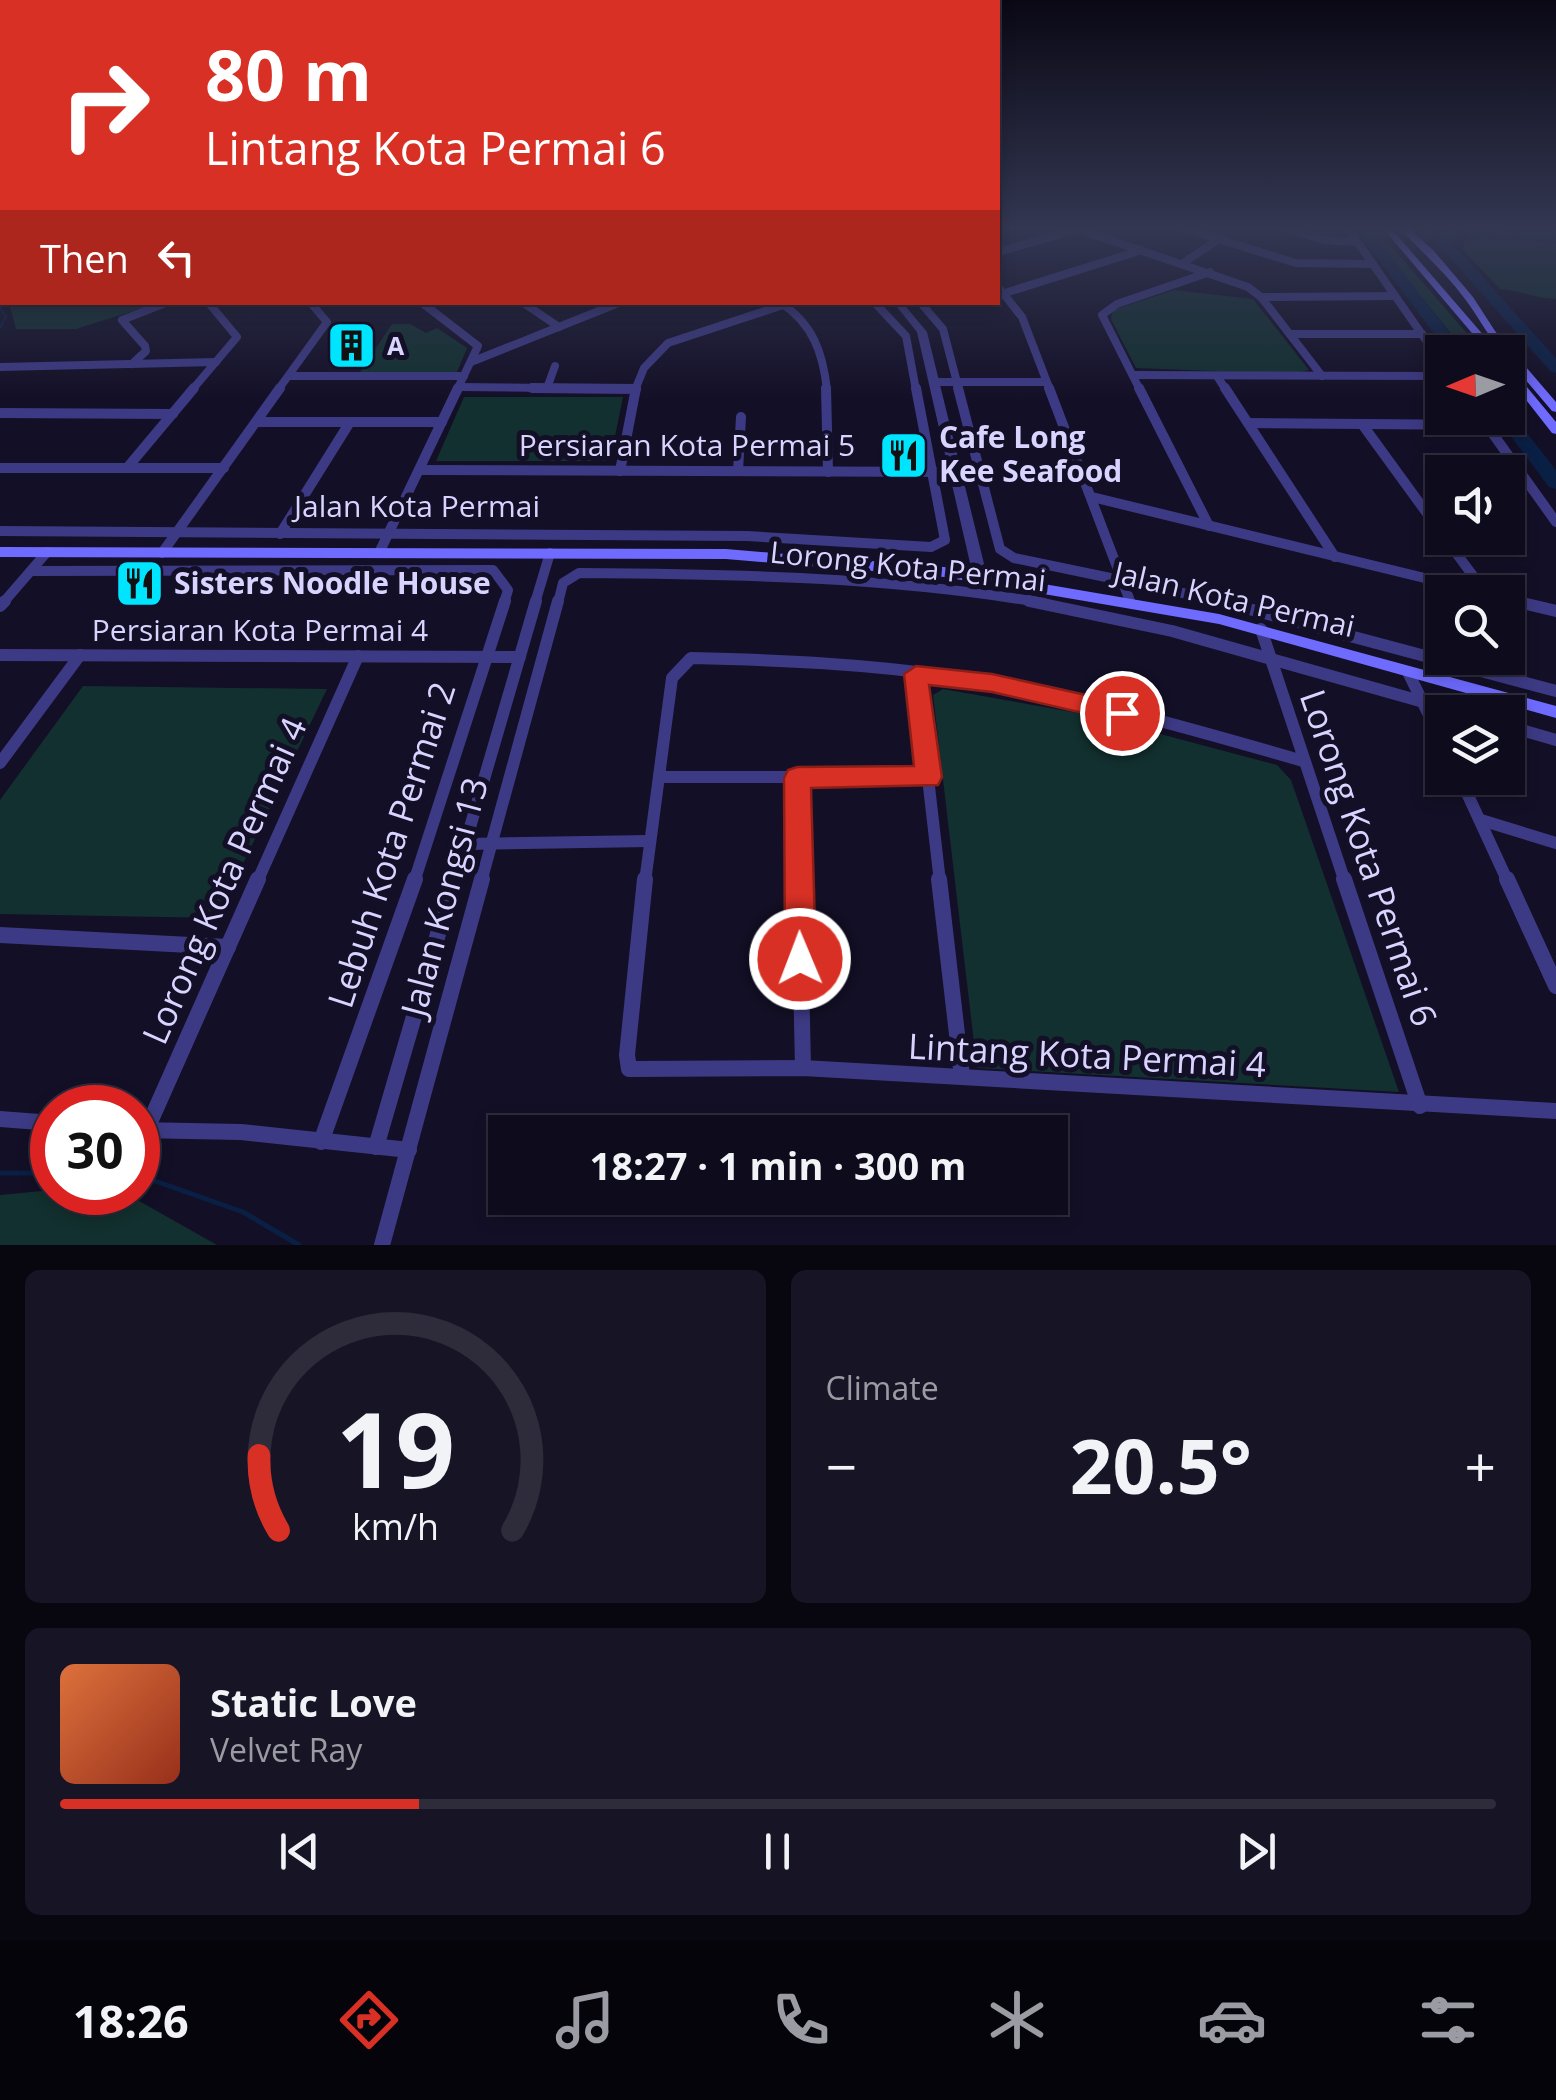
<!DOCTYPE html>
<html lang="en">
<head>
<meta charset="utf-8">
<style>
  :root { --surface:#0e0b1c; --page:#171425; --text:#f1f3f6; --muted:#9b9ba3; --line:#2e2b3b; --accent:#d93025 }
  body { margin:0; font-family:"Open Sans",sans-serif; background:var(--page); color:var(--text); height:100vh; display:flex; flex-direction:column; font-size:38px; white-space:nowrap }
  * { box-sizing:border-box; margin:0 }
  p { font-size:32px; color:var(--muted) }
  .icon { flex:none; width:55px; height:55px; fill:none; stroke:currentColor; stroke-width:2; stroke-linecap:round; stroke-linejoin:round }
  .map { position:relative; height:1245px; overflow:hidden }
  .side { display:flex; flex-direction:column; gap:25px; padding:25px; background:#08060f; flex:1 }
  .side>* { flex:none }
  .banner { position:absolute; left:0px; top:0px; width:1000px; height:305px; box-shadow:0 5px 15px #0003,0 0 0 2px var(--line); background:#d93025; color:#fff; overflow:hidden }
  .needle { width:65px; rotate:268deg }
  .controls { position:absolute; left:1425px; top:335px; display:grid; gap:20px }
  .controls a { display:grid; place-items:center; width:100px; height:100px; border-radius:0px; background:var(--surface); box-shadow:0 5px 15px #0003,0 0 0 2px var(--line); font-size:50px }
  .speed { position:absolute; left:30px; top:1085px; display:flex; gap:20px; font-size:50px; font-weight:700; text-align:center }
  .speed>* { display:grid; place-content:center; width:130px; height:130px; border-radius:50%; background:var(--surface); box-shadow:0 5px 15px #0003,0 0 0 2px var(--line); line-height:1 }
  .speed .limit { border:15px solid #d22; background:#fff; color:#111 }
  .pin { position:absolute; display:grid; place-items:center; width:85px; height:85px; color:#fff; margin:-42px; border:5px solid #fff; border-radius:50%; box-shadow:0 2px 10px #0007 }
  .me { position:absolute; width:110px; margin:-55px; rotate:359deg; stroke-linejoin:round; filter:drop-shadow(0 0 8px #0008) }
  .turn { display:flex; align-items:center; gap:35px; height:210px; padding:0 40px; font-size:45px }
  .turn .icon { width:130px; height:130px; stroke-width:2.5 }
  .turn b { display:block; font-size:70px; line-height:85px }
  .then { display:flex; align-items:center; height:95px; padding:0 40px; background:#0003; gap:20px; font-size:38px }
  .big { font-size:75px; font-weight:700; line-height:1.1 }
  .side .card { flex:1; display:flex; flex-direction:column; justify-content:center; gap:15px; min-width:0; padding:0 35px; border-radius:15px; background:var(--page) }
  .side .dial { align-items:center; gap:0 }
  .dial svg { height:260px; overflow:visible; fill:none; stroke:var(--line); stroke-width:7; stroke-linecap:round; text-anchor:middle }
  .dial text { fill:var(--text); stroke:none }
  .song { display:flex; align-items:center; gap:30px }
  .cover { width:120px; height:120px; border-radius:15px; background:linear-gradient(135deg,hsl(20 70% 55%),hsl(10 70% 35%)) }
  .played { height:10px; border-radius:5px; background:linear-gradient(90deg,var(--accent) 25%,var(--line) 25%) }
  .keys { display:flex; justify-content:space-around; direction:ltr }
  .heat { display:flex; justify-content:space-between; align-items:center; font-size:55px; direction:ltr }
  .side .tiles { flex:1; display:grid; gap:25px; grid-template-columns:1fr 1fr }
  .card:last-child { grid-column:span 2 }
  .trip { position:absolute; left:488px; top:1115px; width:580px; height:100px; border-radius:0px; background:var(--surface); box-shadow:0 5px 15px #0003,0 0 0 2px var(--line); font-weight:700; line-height:100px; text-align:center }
  .tabs { display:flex; height:160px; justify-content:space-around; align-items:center; background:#06040b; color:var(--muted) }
  .tabs .icon { width:70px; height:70px }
  .tabs .active { color:var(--accent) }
  .tabs b { font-size:45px; color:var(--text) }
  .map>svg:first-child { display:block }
  .green { fill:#12302f }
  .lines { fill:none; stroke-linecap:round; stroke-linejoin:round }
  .stream-far1 { stroke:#0a1f44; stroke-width:2.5 }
  .stream { stroke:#0a1f44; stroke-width:5 }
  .river { fill:#0a1f44; fill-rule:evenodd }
  .minor-far3 { stroke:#3d3a85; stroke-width:8 }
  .minor-far2 { stroke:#3d3a85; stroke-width:10 }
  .minor-far1 { stroke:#3d3a85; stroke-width:12 }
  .minor { stroke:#3d3a85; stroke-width:16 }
  .tertiary { fill:#3d3a85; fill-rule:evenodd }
  .secondary { fill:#6f6bff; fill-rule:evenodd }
  .route { fill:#d93025; stroke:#8d1f18; stroke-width:2.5 }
  .labels { text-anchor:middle; stroke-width:10; stroke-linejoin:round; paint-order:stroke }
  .far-poi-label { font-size:25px; font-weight:bold; fill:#d9d4ff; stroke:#130f26; text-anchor:start }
  .poi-label { font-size:30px; font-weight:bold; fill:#d9d4ff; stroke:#130f26; text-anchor:start }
  .street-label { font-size:30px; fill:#d9d4ff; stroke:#130f26 }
  .near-street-label { font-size:35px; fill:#d9d4ff; stroke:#130f26 }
</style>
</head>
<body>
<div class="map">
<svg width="1556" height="1245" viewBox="0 0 1556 1245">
  <rect width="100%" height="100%" fill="#130f26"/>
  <g class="green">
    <path d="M1469 234 1556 243V299C1535 298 1520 291 1500 289L1462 249Z"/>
    <polygon points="1375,239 1386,240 1483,352 1466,352"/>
    <polygon points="1174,290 1253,299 1309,370 1292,374 1136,368 1111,319 1113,310"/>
    <polygon points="9,303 158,303 76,329 16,329"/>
    <polygon points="392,324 410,324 426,333 437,328 467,348 457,372 360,372"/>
    <polygon points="464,397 623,397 610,461 436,461"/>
    <polygon points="83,686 327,689 217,918 0,914 0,800"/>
    <polygon points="943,689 1089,715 1277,765 1291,780 1399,1092 977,1068 933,695"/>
    <polygon points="52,1190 125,1193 217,1245 0,1245 0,1195"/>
  </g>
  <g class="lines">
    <g class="stream-far1">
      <polyline points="1357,227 1368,236"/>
      <polyline points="0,308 6,316 0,328"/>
    </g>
    <g class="stream">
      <polyline points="0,1173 52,1173"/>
      <polyline points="138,1175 243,1212 299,1245"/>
    </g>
    <g class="river">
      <polygon points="1426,227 1439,227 1428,241 1418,241 1416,238"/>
      <polygon points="1451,227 1556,234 1556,242 1461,231 1450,241 1556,358 1556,373 1550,371 1438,244 1438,238"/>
      <polygon points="1363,233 1387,233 1387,239 1378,240 1464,352 1448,352 1363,239"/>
      <polygon points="1508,413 1512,414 1556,470 1556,489 1549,487 1497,418 1508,418"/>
    </g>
    <g class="minor-far3">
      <polyline points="1072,227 1248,287 1261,297 1322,376"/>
      <polyline points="1179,227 1296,263 1373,264"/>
      <polyline points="1280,227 1324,240 1355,242"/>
      <polyline points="1347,227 1442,363"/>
      <polyline points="1552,227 1556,230"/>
      <polyline points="998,252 1079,229"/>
      <polyline points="1183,263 1219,239"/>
      <polyline points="998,287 1022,317 1050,390"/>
      <polyline points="1005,293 1142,250"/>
      <polyline points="1261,297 1395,296"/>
      <polyline points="421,302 478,346 457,390"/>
      <polyline points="522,302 559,327"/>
      <polyline points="874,302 906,336 916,390"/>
      <polyline points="920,302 943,329 959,390"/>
      <path d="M781 303C813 324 823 353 827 390"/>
      <polyline points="1290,334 1422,334"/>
      <polyline points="471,362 621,302"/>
      <polyline points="132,364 146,351 145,346 122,320 168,302"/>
      <polyline points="0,367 216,362"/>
      <polyline points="1133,375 1442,376"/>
      <polyline points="291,376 464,376"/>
      <polyline points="1217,376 1226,390"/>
      <polyline points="934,382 1046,382"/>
      <polyline points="459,387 636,389"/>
      <polyline points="547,388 555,366"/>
      <polyline points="192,390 237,337 208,302"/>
      <polyline points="278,390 327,322 310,302"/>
      <polyline points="635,390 644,368 668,343 792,302"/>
      <polyline points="1140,390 1102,315 1117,304 1210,272"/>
    </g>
    <g class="minor-far2">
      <polyline points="532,388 636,389"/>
      <polyline points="826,388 828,472"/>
      <polyline points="958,388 1000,549 1014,558 1231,603"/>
      <polyline points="1049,388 1130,601"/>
      <polyline points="1139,388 1209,526"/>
      <polyline points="1225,388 1335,557"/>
      <polyline points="0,413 173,414"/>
      <polyline points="1483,420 1556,522"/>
      <polyline points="258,422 442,422"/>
      <polyline points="1248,423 1487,425"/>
      <polyline points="1362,424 1442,534"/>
      <polyline points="0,468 224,468"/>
      <polyline points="127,468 194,388"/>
      <polyline points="419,470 956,472"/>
      <polyline points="620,471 636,388"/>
      <polyline points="738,471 741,417"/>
      <polyline points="1092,497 1482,592"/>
      <polyline points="0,531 747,536 931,547 945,540 916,388"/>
      <polyline points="280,534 350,422"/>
      <polyline points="1445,538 1485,592"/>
      <polyline points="162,553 280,388"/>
      <polyline points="379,553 458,388"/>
      <polyline points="31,571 493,570 508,590 504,603"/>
      <polyline points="1508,599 1524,603"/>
      <polyline points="3,603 47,552"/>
      <polyline points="535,603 550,553"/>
      <path d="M558 603 563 583 579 573C735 574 890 577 1044 603"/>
    </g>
    <g class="minor-far1">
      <polyline points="1029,601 1172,631 1459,712"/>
      <polyline points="1219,601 1556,691"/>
      <polyline points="1514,601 1556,611"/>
      <polyline points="0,606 5,601"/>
      <polyline points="1261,629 1345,882"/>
      <polyline points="0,655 520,657"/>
      <polyline points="1408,672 1442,742"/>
      <polyline points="916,674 940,882"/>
      <polyline points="1508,726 1556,740"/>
      <polyline points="0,763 80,655"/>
      <polyline points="659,777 928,777"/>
      <polyline points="797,777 799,882"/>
      <polyline points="1460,778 1508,882"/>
      <polyline points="1481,820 1556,843"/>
      <polyline points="465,844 649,841"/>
      <polyline points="257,882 358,656"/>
      <polyline points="414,882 505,601"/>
      <polyline points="454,882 536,601"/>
      <polyline points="481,882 558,601"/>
      <path d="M645 882 672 678 691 658C780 660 868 664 956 677 1074 695 1189 728 1303 761"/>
    </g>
    <g class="minor">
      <polyline points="645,879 627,1055 629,1069 803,1068 1556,1111"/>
      <polyline points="799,879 803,1068"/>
      <polyline points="939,879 962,1077"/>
      <polyline points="1344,879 1420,1106"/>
      <polyline points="1507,879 1556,986"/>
      <polyline points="0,935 228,947"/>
      <polyline points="0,1119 52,1123"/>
      <polyline points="138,1130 241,1132 409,1150"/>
      <polyline points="146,1131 258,879"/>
      <polyline points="321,1142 415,879"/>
      <polyline points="376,1147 454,879"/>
      <polyline points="382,1245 482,879"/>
    </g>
    <polygon class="tertiary" points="893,302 902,302 927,332 987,576 985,579 975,579 973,576 917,332"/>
    <g class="secondary">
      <polygon points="1382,227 1390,227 1498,352 1488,352"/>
      <path d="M1398 227H1407L1434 251 1473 297 1495 331 1556 402V412L1552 411 1508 359V352H1502C1488 336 1478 316 1465 299 1445 272 1421 251 1398 227Z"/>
      <polygon points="1508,368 1512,369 1556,422 1556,434 1552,433 1508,377"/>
      <polygon points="0,547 726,549 944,567 1219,614 1556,706 1556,718 1219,624 944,577 726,559 0,557"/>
    </g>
  </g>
  <linearGradient id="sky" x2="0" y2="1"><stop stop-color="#0a0815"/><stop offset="0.57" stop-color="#333752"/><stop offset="1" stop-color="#333752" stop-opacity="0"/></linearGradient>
  <rect width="1556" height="401" fill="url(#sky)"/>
  <polygon class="route" points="916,666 992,674 1122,703 1131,706 1134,713 1131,720 1122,722 992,692 929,685 942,777 938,785 811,788 816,959 811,970 800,974 790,970 785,959 784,778 788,770 797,767 914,766 904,674"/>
  <defs>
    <symbol id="building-square" viewBox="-11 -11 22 22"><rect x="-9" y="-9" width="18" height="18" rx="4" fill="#00e5ff" stroke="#130f26"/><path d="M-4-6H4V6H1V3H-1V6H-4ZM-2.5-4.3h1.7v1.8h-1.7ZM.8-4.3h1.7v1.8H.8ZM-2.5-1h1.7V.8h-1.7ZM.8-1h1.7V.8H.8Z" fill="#111"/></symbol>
    <symbol id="restaurant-square" viewBox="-11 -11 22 22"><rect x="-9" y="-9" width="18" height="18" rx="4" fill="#00e5ff" stroke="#130f26"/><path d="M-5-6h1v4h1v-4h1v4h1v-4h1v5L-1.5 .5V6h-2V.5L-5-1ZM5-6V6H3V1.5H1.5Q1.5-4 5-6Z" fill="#111"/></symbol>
  </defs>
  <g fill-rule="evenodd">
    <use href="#building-square" x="324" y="318" width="55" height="55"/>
    <use href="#restaurant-square" x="876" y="428" width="55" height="55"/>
    <use href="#restaurant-square" x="112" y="556" width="55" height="55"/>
  </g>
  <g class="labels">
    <g class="far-poi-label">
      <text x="387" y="355">A</text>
    </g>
    <g class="poi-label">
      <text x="939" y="448">Cafe Long<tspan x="939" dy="34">Kee Seafood</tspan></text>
      <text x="174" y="594">Sisters Noodle House</text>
    </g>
    <g class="street-label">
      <text x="687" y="456">Persiaran Kota Permai 5</text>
      <text x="417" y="517">Jalan Kota Permai</text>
      <text transform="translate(908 567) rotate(6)" y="10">Lorong Kota Permai</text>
      <text transform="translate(1234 600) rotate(13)" y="10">Jalan Kota Permai</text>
      <text x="260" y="641">Persiaran Kota Permai 4</text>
    </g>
    <g class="near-street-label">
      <text transform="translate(392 845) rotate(-72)" y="12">Lebuh Kota Permai 2</text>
      <text transform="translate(1368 858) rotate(71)" y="12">Lorong Kota Permai 6</text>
      <text transform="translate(225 881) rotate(-66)" y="12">Lorong Kota Permai 4</text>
      <text transform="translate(445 897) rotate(-75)" y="12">Jalan Kongsi 13</text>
      <text transform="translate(1087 1056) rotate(3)" y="12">Lintang Kota Permai 4</text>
    </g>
  </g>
</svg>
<div class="controls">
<a><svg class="needle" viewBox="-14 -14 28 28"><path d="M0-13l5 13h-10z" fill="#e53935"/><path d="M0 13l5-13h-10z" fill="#9b9ba3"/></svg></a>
<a><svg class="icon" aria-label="sound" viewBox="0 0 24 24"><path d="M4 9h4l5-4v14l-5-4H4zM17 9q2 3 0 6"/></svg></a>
<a><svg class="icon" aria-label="search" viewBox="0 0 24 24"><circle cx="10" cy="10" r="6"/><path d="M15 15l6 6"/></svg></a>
<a><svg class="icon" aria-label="layers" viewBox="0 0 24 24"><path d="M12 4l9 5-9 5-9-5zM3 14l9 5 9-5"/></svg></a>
</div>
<div class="speed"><div class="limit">30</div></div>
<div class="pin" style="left:1122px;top:713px;background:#d93025"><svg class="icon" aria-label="arrive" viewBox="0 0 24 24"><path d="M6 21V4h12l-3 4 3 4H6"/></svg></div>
<svg class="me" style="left:800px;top:959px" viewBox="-20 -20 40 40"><circle r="17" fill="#d93025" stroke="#fff" stroke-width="3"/><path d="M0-11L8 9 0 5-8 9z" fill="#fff"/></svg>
<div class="trip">18:27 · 1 min · 300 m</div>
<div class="banner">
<div class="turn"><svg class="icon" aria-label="right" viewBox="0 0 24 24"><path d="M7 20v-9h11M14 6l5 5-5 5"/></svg><div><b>80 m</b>Lintang Kota Permai 6</div></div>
<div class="then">Then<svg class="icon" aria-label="left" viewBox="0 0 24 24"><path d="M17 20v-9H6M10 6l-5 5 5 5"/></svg></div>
</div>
</div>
<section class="side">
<div class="tiles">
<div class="card dial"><svg viewBox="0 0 100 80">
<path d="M14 69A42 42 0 1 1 86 69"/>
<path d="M14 69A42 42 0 0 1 8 46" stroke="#d93025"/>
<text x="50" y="56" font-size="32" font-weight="700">19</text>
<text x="50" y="72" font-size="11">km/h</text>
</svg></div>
<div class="card"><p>Climate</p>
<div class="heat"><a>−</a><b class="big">20.5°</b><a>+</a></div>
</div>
<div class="card">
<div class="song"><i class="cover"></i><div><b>Static Love</b><p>Velvet Ray</p></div></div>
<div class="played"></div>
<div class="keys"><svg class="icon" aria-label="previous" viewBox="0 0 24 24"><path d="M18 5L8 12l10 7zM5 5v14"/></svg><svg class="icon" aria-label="pause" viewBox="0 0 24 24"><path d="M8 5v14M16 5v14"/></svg><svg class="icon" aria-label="next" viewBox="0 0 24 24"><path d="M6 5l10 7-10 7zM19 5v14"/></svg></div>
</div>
</div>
</section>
<nav class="tabs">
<b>18:26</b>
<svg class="icon active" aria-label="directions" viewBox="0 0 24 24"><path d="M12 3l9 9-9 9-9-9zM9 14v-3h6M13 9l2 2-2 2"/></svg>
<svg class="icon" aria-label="music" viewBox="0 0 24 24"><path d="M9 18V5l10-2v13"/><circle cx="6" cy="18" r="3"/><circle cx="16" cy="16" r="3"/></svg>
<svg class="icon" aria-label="phone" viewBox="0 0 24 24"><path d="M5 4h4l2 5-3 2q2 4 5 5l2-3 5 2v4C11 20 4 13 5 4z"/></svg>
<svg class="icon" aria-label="climate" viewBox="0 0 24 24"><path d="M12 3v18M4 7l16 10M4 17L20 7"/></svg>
<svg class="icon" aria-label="car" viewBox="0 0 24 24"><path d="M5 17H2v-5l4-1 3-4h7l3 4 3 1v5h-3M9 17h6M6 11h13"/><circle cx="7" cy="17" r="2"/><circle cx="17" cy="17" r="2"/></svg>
<svg class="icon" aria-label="filters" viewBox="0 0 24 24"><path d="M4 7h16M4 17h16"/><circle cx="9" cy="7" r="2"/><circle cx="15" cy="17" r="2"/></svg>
</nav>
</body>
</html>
